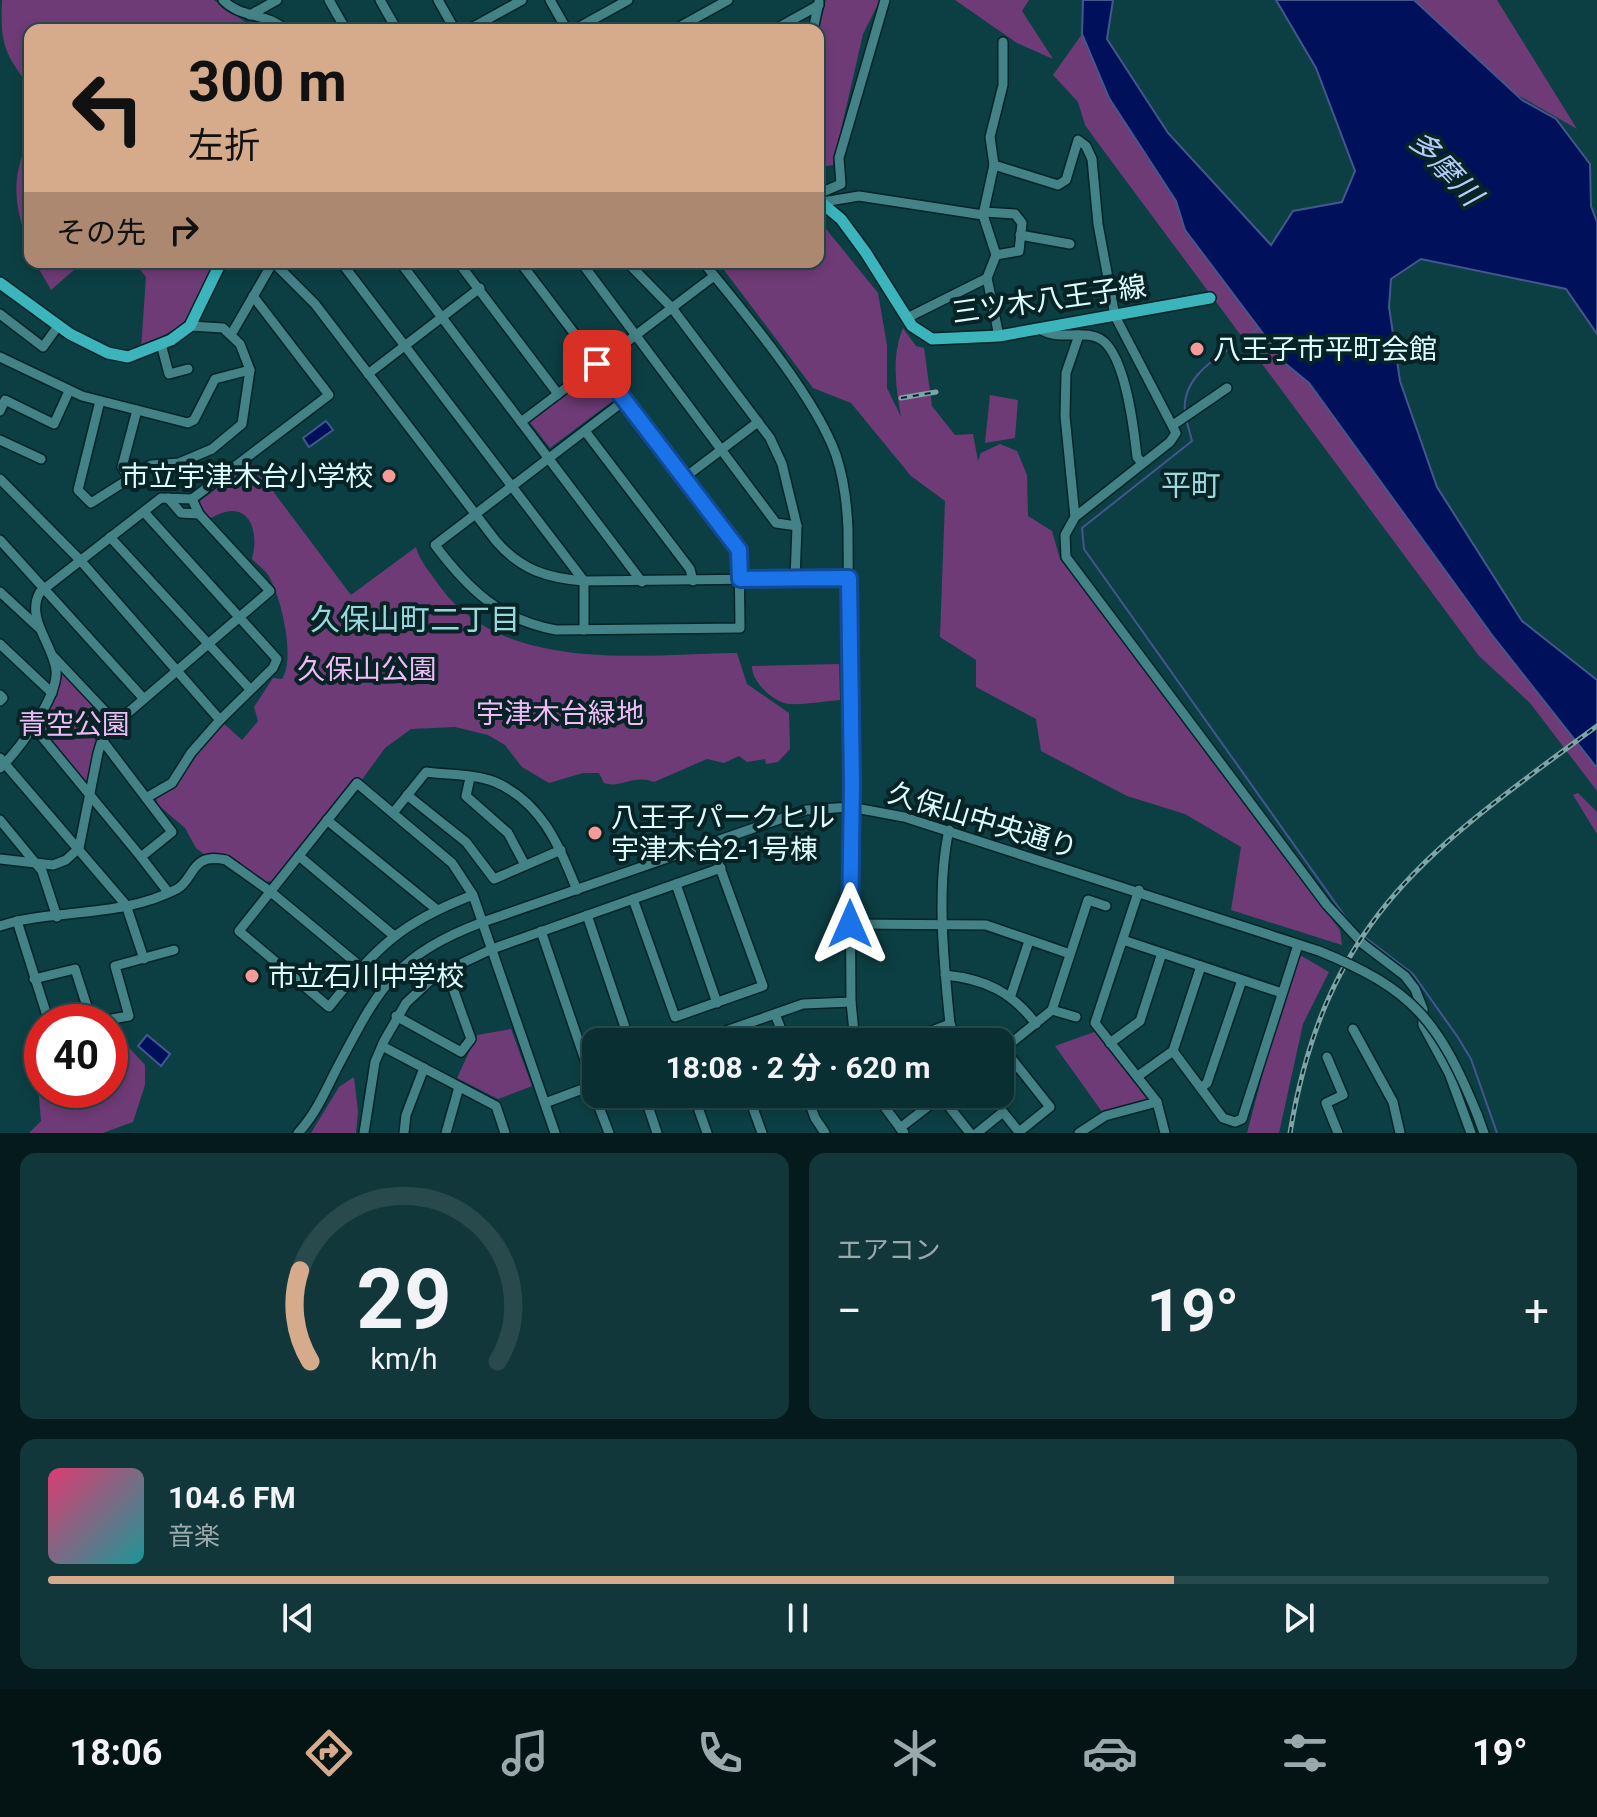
<!DOCTYPE html>
<html lang="ja">
<head>
<meta charset="utf-8">
<style>
  :root { --surface:#092f32; --page:#12373a; --text:#f1f3f6; --muted:#99a9ac; --line:#294a4d; --accent:#d6ab8b }
  body { margin:0; font-family:Roboto,"Noto Sans JP",sans-serif; background:var(--page); color:var(--text); height:100vh; display:flex; flex-direction:column; font-size:30px; white-space:nowrap }
  * { box-sizing:border-box; margin:0 }
  p { font-size:26px; color:var(--muted) }
  .icon { flex:none; width:44px; height:44px; fill:none; stroke:currentColor; stroke-width:2; stroke-linecap:round; stroke-linejoin:round }
  .map { position:relative; height:1133px; overflow:hidden }
  .panel { display:flex; flex-direction:column; gap:20px; padding:20px; background:#051a1c; flex:1 }
  .panel>* { flex:none }
  .guide { position:absolute; left:24px; top:24px; width:800px; height:244px; border-radius:16px; box-shadow:0 4px 12px #0003,0 0 0 2px var(--line); background:#d6ab8b; color:#111; overflow:hidden }
  .speed { position:absolute; left:24px; top:1004px; display:flex; gap:16px; font-size:40px; font-weight:700; text-align:center }
  .speed>* { display:grid; place-content:center; width:104px; height:104px; border-radius:50%; background:var(--surface); box-shadow:0 4px 12px #0003,0 0 0 2px var(--line); line-height:1 }
  .speed .limit { border:12px solid #d22; background:#fff; color:#111 }
  .pin { position:absolute; display:grid; place-items:center; width:68px; height:68px; color:#fff; margin:-34px; border-radius:16px; box-shadow:0 4px 12px #0006 }
  .me { position:absolute; width:88px; margin:-44px; rotate:0deg; stroke-linejoin:round; filter:drop-shadow(0 0 6px #0008) }
  .turn { display:flex; align-items:center; gap:28px; height:168px; padding:0 32px; font-size:36px }
  .turn .icon { width:104px; height:104px; stroke-width:2.5 }
  .turn b { display:block; font-size:56px; line-height:68px }
  .then { display:flex; align-items:center; height:76px; padding:0 32px; background:#0003; gap:16px; font-size:30px }
  .big { font-size:60px; font-weight:700; line-height:1.1 }
  .panel .widget { flex:1; display:flex; flex-direction:column; justify-content:center; gap:12px; min-width:0; padding:0 28px; border-radius:16px; background:var(--page) }
  .panel .dial { align-items:center; gap:0 }
  .dial svg { height:208px; overflow:visible; fill:none; stroke:var(--line); stroke-width:7; stroke-linecap:round; text-anchor:middle }
  .dial text { fill:var(--text); stroke:none }
  .song { display:flex; align-items:center; gap:24px }
  .cover { width:96px; height:96px; border-radius:12px; background:linear-gradient(135deg,hsl(340 70% 55%),hsl(180 70% 35%)) }
  .played { height:8px; border-radius:4px; background:linear-gradient(90deg,var(--accent) 75%,var(--line) 75%) }
  .keys { display:flex; justify-content:space-around; direction:ltr }
  .heat { display:flex; justify-content:space-between; align-items:center; font-size:44px; direction:ltr }
  .panel .tiles { flex:1; display:grid; gap:20px; grid-template-columns:1fr 1fr }
  .widget:last-child { grid-column:span 2 }
  .trip { position:absolute; left:582px; top:1028px; width:432px; height:80px; border-radius:16px; background:var(--surface); box-shadow:0 4px 12px #0003,0 0 0 2px var(--line); font-weight:700; line-height:80px; text-align:center }
  .dock { display:flex; height:128px; justify-content:space-around; align-items:center; background:#041314; color:var(--muted) }
  .dock .icon { width:56px; height:56px }
  .dock .active { color:var(--accent) }
  .dock b { font-size:36px; color:var(--text) }
  .map>svg:first-child { display:block }
  .green { fill:#6f3b77 }
  .water { fill:#00105b; stroke:#42578c; stroke-width:2 }
  .lines { fill:none; stroke-linecap:round; stroke-linejoin:round }
  .stream { stroke:#42578c; stroke-width:2 }
  .minor-casing { stroke:#022427; stroke-width:12 }
  .major-casing { stroke:#022427; stroke-width:14 }
  .minor { stroke:#438287; stroke-width:9 }
  .major { stroke:#3bb4bc; stroke-width:11 }
  .rail-casing { stroke:#7ca5a7; stroke-width:5 }
  .rail { stroke:#082325; stroke-width:2; stroke-dasharray:6; stroke-linecap:butt }
  .minor-bridge-casing { stroke:#022427; stroke-width:12; stroke-linecap:butt }
  .minor-bridge { stroke:#438287; stroke-width:9 }
  .route-casing { stroke:#114b97; stroke-width:20 }
  .route { stroke:#1a73e8; stroke-width:14 }
  .poi-dot { fill:#f59b98; stroke:#082325; stroke-width:3 }
  .labels { text-anchor:middle; stroke-width:8; stroke-linejoin:round; paint-order:stroke }
  .street-label { font-size:28px; fill:#dcfcfe; stroke:#082325 }
  .poi-label { font-size:28px; fill:#dcfcfe; stroke:#082325; text-anchor:start }
  .park-label { font-size:28px; fill:#efbbf7; stroke:#082325 }
  .water-label { font-size:30px; font-style:italic; fill:#b4ccf6; stroke:#082325 }
  .neighbourhood-label { font-size:30px; fill:#99d8dd; stroke:#082325 }
</style>
</head>
<body>
<div class="map">
<svg width="1597" height="1133" viewBox="0 0 1597 1133">
  <rect width="100%" height="100%" fill="#0c3f43"/>
  <g class="green">
    <path d="M2 0H214L248 24 273 30H30V88C6 53 0 49 2 0Z"/>
    <polygon points="826,0 880,0 863,34 833,165 821,167 818,32"/>
    <polygon points="955,0 1029,0 1022,11 1053,59 1017,43"/>
    <polygon points="1414,0 1497,0 1577,129 1516,94"/>
    <polygon points="1082,34 1109,98 1176,201 1185,230 1286,364 1309,383 1492,635 1597,768 1597,791 1530,703 1479,656 1095,139 1085,125 1078,102 1053,75"/>
    <path d="M30 139V249C15 211 9 176 30 139Z"/>
    <path d="M818 219 878 293 887 345V388L901 417C896 386 891 358 903 328L916 346 924 348 932 406 955 435 973 434 978 461 981 453 1000 444 1017 451 1027 475 1028 516 1052 531 1060 559 1340 930 1342 945 1231 910 1241 847 1185 814 1127 796 1041 751 1036 719 976 687V660L940 637 945 501 911 476 851 403 813 388 718 262H818Z"/>
    <polygon points="35,262 83,262 51,290"/>
    <polygon points="134,262 217,262 183,324 141,349 146,277"/>
    <polygon points="596,367 618,397 550,448 528,420"/>
    <polygon points="990,395 1018,400 1015,438 985,443"/>
    <path d="M251 462 351 595 416 547C419 560 430 572 438 584 502 675 641 654 737 653L747 684 789 713 790 749 778 762 766 764 765 759 747 762 739 756 724 763 707 759 654 782C631 774 622 789 604 783L599 773H583L549 783 522 767 505 745 488 735 455 727 411 729 385 748 361 781 353 779 272 881 266 882 229 855 206 856 196 848 185 828 158 805 156 798C183 780 201 747 223 723L242 740 258 721 254 707 273 678 282 679C296 660 281 592 266 572 262 568 256 563 252 559 261 524 244 496 208 520L196 504Z"/>
    <polygon points="52,655 116,723 102,740 90,793 33,726 52,693"/>
    <path d="M839 664 840 700C824 701 805 705 789 704 773 702 751 681 752 666Z"/>
    <polygon points="1578,793 1597,812 1597,834 1573,795"/>
    <polygon points="1295,952 1329,972 1303,1024 1279,1133 1247,1133"/>
    <polygon points="511,1029 532,1086 498,1099 457,1078 477,1035"/>
    <polygon points="1100,1030 1157,1102 1105,1116 1055,1046"/>
    <polygon points="120,1038 145,1065 145,1085 133,1122 103,1133 29,1133 41,1121 38,1085 42,1083 42,1090 110,1090 110,1040"/>
    <polygon points="354,1077 358,1112 356,1133 311,1133 339,1087"/>
  </g>
  <g class="water">
    <polygon points="1083,0 1113,0 1107,39 1168,133 1271,245 1293,211 1342,202 1355,171 1316,68 1276,0 1414,0 1522,100 1556,119 1590,164 1591,206 1597,222 1597,334 1566,289 1421,259 1391,279 1389,307 1400,381 1437,487 1522,621 1597,680 1597,768 1492,635 1309,383 1286,364 1185,230 1176,201 1109,98 1082,34"/>
    <polygon points="326,421 333,430 309,447 303,438"/>
    <polygon points="147,1035 170,1054 161,1066 138,1046"/>
  </g>
  <g class="lines">
    <g class="stream">
      <polyline points="1248,336 1259,328"/>
      <path d="M1185 412C1182 383 1206 364 1229 349"/>
      <polyline points="1186,419 1192,441 1082,528 1084,549 1351,925"/>
      <polyline points="1358,932 1413,974 1457,1036 1471,1059 1497,1133"/>
    </g>
    <defs>
      <g id="minor">
        <path d="M223 0C241 19 267 12 285 30"/>
        <polyline points="329,0 346,30"/>
        <polyline points="380,0 397,30"/>
        <polyline points="438,0 455,30"/>
        <polyline points="550,0 567,30"/>
        <polyline points="250,15 277,0"/>
        <polyline points="468,30 522,0"/>
        <polyline points="574,30 628,0"/>
        <polyline points="674,30 728,0"/>
        <polyline points="774,30 819,5"/>
        <polyline points="813,30 819,2"/>
        <polyline points="994,165 1058,185 1066,180 1078,140 1086,146 1092,159 1098,224 1115,316 1176,433 1170,442 1075,517 1065,535 1066,557 1327,905 1363,944 1405,976 1415,989 1423,1009 1423,1025 1449,1073 1471,1133"/>
        <polyline points="818,194 841,184 839,158 885,0"/>
        <polyline points="823,202 859,196 983,215"/>
        <polyline points="984,212 1015,214 1022,223 1019,251 996,255"/>
        <polyline points="1020,235 1070,244"/>
        <path d="M273 262 315 304 496 541C521 570 547 578 584 581L849 578"/>
        <polyline points="341,262 584,581 584,630"/>
        <polyline points="400,262 642,582"/>
        <polyline points="458,262 558,394"/>
        <path d="M520 262 739 550 740 628 556 630C500 620 468 589 435 545L625 400"/>
        <polyline points="581,262 776,523 797,526"/>
        <polyline points="627,262 672,308 770,438 782,464 797,526 795,579"/>
        <path d="M703 262C744 312 815 396 836 455 844 479 847 504 848 529L851 1002 855 1042"/>
        <polyline points="0,314 43,347 58,326"/>
        <polyline points="907,318 987,278"/>
        <path d="M1042 330C1059 340 1079 331 1096 337 1125 346 1134 430 1137 457L1142 463"/>
        <polyline points="232,333 273,262"/>
        <polyline points="999,336 987,278 996,255 983,215 994,165 990,137 1003,85 1003,42"/>
        <polyline points="161,344 169,374 188,369"/>
        <polyline points="0,357 82,396 188,423 194,420 215,379 250,370"/>
        <polyline points="368,374 480,288"/>
        <polyline points="100,401 78,490 91,503 151,465 179,463 212,449 242,424 250,370 240,344 223,328 190,326"/>
        <polyline points="0,411 5,400 54,424 69,391"/>
        <polyline points="521,422 714,276"/>
        <polyline points="1173,425 1227,388"/>
        <polyline points="585,431 690,569 693,581"/>
        <polyline points="0,440 41,459"/>
        <polyline points="684,478 758,422"/>
        <polyline points="0,479 80,560 220,720 273,668 277,659 144,512"/>
        <polyline points="129,479 122,467 137,410"/>
        <polyline points="168,498 181,513 199,514"/>
        <polyline points="192,499 329,395 253,296"/>
        <polyline points="1075,517 1065,416 1066,373 1079,335"/>
        <polyline points="110,537 249,688"/>
        <polyline points="0,540 144,699"/>
        <polyline points="0,592 39,628"/>
        <polyline points="0,644 52,693"/>
        <polyline points="52,655 116,723"/>
        <polyline points="0,695 3,698 0,701"/>
        <polyline points="33,726 141,857"/>
        <polyline points="102,740 172,832 141,857 168,892"/>
        <polyline points="0,758 126,905 144,959"/>
        <path d="M0 768C18 751 59 696 56 670 53 644 25 618 40 592L161 498 192 499 199 514 270 591 116 723 102 740 98 753 79 848 66 860 53 865 0 859"/>
        <polyline points="470,778 466,796 508,833 525,865"/>
        <polyline points="407,795 466,842 494,879 561,850"/>
        <polyline points="146,798 172,783 191,753 220,720"/>
        <path d="M393 813 426 772C447 775 476 774 495 782 542 802 559 846 577 890"/>
        <polyline points="0,820 42,871 57,917"/>
        <polyline points="327,820 436,909"/>
        <polyline points="299,856 393,935"/>
        <polyline points="676,884 717,1003"/>
        <polyline points="1139,890 1095,1023 1157,1102 1165,1133"/>
        <path d="M473 895C402 922 376 947 329 1007L239 931 357 783 452 863 473 895 555 1133"/>
        <polyline points="633,899 675,1017 763,986 711,843"/>
        <polyline points="587,915 630,1042"/>
        <path d="M17 921C69 910 127 915 177 889 195 879 190 852 226 860L271 892 361 967"/>
        <polyline points="850,924 986,925 1070,954"/>
        <polyline points="0,926 17,921 49,1022"/>
        <polyline points="541,931 585,1060 596,1056"/>
        <polyline points="1123,940 1282,993"/>
        <polyline points="1201,966 1173,1051 1223,1118 1235,1122 1242,1119 1298,945"/>
        <path d="M945 975C985 979 1012 992 1036 1024"/>
        <polyline points="34,979 75,969 92,1022"/>
        <polyline points="1011,995 1029,941"/>
        <polyline points="1052,1010 1076,1017"/>
        <polyline points="775,1014 786,1042"/>
        <polyline points="396,1016 461,1052 471,1039 446,969"/>
        <polyline points="95,1022 129,1016 115,966 174,950"/>
        <polyline points="950,1024 957,1042"/>
        <polyline points="1353,1029 1393,1102 1400,1133"/>
        <polyline points="730,1042 726,1031 803,1004 851,1002"/>
        <path d="M903 1042 950 1024C944 966 936 888 949 830"/>
        <polyline points="1110,1043 1140,1021 1162,953"/>
        <polyline points="382,1046 496,1106 505,1133"/>
        <polyline points="1000,1052 1052,1010 1088,900 1106,906"/>
        <polyline points="1327,1057 1343,1095 1326,1103 1338,1133"/>
        <polyline points="1138,1076 1173,1051"/>
        <polyline points="591,1086 609,1133"/>
        <polyline points="1202,1087 1207,1083 1242,980"/>
        <polyline points="644,1094 657,1133"/>
        <polyline points="748,1094 762,1133"/>
        <polyline points="806,1094 815,1118 825,1133"/>
        <polyline points="875,1094 904,1133"/>
        <polyline points="939,1094 970,1133"/>
        <polyline points="545,1103 596,1084"/>
        <polyline points="1477,1114 1484,1133"/>
        <polyline points="900,1128 944,1094"/>
        <path d="M298 1133C315 1115 325 1092 336 1070 379 989 393 956 483 922L806 810 850 807 904 817 1319 951"/>
        <polyline points="364,1133 375,1062 384,1041 406,1003 435,976 492,949 721,868"/>
        <polyline points="404,1133 406,1115 424,1068"/>
        <polyline points="446,1133 459,1087"/>
        <polyline points="707,1133 695,1099 709,1094"/>
        <polyline points="977,1133 1003,1112 1019,1132 1050,1107 1004,1049"/>
        <polyline points="1079,1133 1105,1116 1157,1102"/>
      </g>
      <g id="major">
        <polyline points="818,200 841,219 866,253 912,326 932,339 999,336 1210,298"/>
        <polyline points="0,283 70,334 108,353 128,357 171,340 190,326 221,262"/>
      </g>
    </defs>
    <use href="#minor" class="minor-casing"/>
    <use href="#major" class="major-casing"/>
    <use href="#minor" class="minor"/>
    <use href="#major" class="major"/>
    <defs>
      <g id="rail">
        <polyline points="901,398 936,392"/>
        <path d="M1290 1133C1326 916 1433 847 1597 726"/>
      </g>
    </defs>
    <use href="#rail" class="rail-casing"/>
    <use href="#rail" class="rail"/>
    <defs>
      <path id="minor-bridge" d="M1319 951C1413 989 1439 1021 1477 1114"/>
    </defs>
    <use href="#minor-bridge" class="minor-bridge-casing"/>
    <use href="#minor-bridge" class="minor-bridge"/>
  </g>
  <g class="lines">
    <defs>
      <polyline id="route" points="597,364 739,550 740,579 849,578 852,784 850,924"/>
    </defs>
    <use href="#route" class="route-casing"/>
    <use href="#route" class="route"/>
  </g>
  <g class="poi-dot">
    <circle cx="1197" cy="349" r="8"/>
    <circle cx="389" cy="476" r="8"/>
    <circle cx="595" cy="833" r="8"/>
    <circle cx="252" cy="976" r="8"/>
  </g>
  <g class="labels">
    <g class="street-label">
      <text transform="translate(1049 299) rotate(-8)" y="10">三ツ木八王子線</text>
      <text transform="translate(983 820) rotate(17)" y="10">久保山中央通り</text>
    </g>
    <g class="poi-label">
      <text x="1213" y="359">八王子市平町会館</text>
      <text x="373" y="486" text-anchor="end">市立宇津木台小学校</text>
      <text x="611" y="827">八王子パークヒル<tspan x="611" dy="32">宇津木台2-1号棟</tspan></text>
      <text x="268" y="986">市立石川中学校</text>
    </g>
    <g class="park-label">
      <text x="367" y="679">久保山公園</text>
      <text x="560" y="723">宇津木台緑地</text>
      <text x="74" y="734">青空公園</text>
    </g>
    <g class="water-label">
      <text transform="translate(1445 168) rotate(47)" y="10">多摩川</text>
    </g>
    <g class="neighbourhood-label">
      <text x="1191" y="496">平町</text>
      <text x="415" y="630">久保山町二丁目</text>
    </g>
  </g>
</svg>
<div class="speed"><div class="limit">40</div></div>
<div class="pin" style="left:597px;top:364px;background:#d93025"><svg class="icon" aria-label="arrive" viewBox="0 0 24 24"><path d="M6 21V4h12l-3 4 3 4H6"/></svg></div>
<svg class="me" style="left:850px;top:924px" viewBox="-20 -20 40 40"><path d="M0-17L14 15 0 8-14 15z" fill="#1a73e8" stroke="#fff" stroke-width="4"/></svg>
<div class="trip">18:08 · 2 分 · 620 m</div>
<div class="guide">
<div class="turn"><svg class="icon" aria-label="left" viewBox="0 0 24 24"><path d="M17 20v-9H6M10 6l-5 5 5 5"/></svg><div><b>300 m</b>左折</div></div>
<div class="then">その先<svg class="icon" aria-label="right" viewBox="0 0 24 24"><path d="M7 20v-9h11M14 6l5 5-5 5"/></svg></div>
</div>
</div>
<section class="panel">
<div class="tiles">
<div class="widget dial"><svg viewBox="0 0 100 80">
<path d="M14 69A42 42 0 1 1 86 69"/>
<path d="M14 69A42 42 0 0 1 10 34" stroke="#d6ab8b"/>
<text x="50" y="56" font-size="32" font-weight="700">29</text>
<text x="50" y="72" font-size="11">km/h</text>
</svg></div>
<div class="widget"><p>エアコン</p>
<div class="heat"><a>−</a><b class="big">19°</b><a>+</a></div>
</div>
<div class="widget">
<div class="song"><i class="cover"></i><div><b>104.6 FM</b><p>音楽</p></div></div>
<div class="played"></div>
<div class="keys"><svg class="icon" aria-label="previous" viewBox="0 0 24 24"><path d="M18 5L8 12l10 7zM5 5v14"/></svg><svg class="icon" aria-label="pause" viewBox="0 0 24 24"><path d="M8 5v14M16 5v14"/></svg><svg class="icon" aria-label="next" viewBox="0 0 24 24"><path d="M6 5l10 7-10 7zM19 5v14"/></svg></div>
</div>
</div>
</section>
<nav class="dock">
<b>18:06</b>
<svg class="icon active" aria-label="directions" viewBox="0 0 24 24"><path d="M12 3l9 9-9 9-9-9zM9 14v-3h6M13 9l2 2-2 2"/></svg>
<svg class="icon" aria-label="music" viewBox="0 0 24 24"><path d="M9 18V5l10-2v13"/><circle cx="6" cy="18" r="3"/><circle cx="16" cy="16" r="3"/></svg>
<svg class="icon" aria-label="phone" viewBox="0 0 24 24"><path d="M5 4h4l2 5-3 2q2 4 5 5l2-3 5 2v4C11 20 4 13 5 4z"/></svg>
<svg class="icon" aria-label="climate" viewBox="0 0 24 24"><path d="M12 3v18M4 7l16 10M4 17L20 7"/></svg>
<svg class="icon" aria-label="car" viewBox="0 0 24 24"><path d="M5 17H2v-5l4-1 3-4h7l3 4 3 1v5h-3M9 17h6M6 11h13"/><circle cx="7" cy="17" r="2"/><circle cx="17" cy="17" r="2"/></svg>
<svg class="icon" aria-label="filters" viewBox="0 0 24 24"><path d="M4 7h16M4 17h16"/><circle cx="9" cy="7" r="2"/><circle cx="15" cy="17" r="2"/></svg>
<b>19°</b>
</nav>
</body>
</html>
